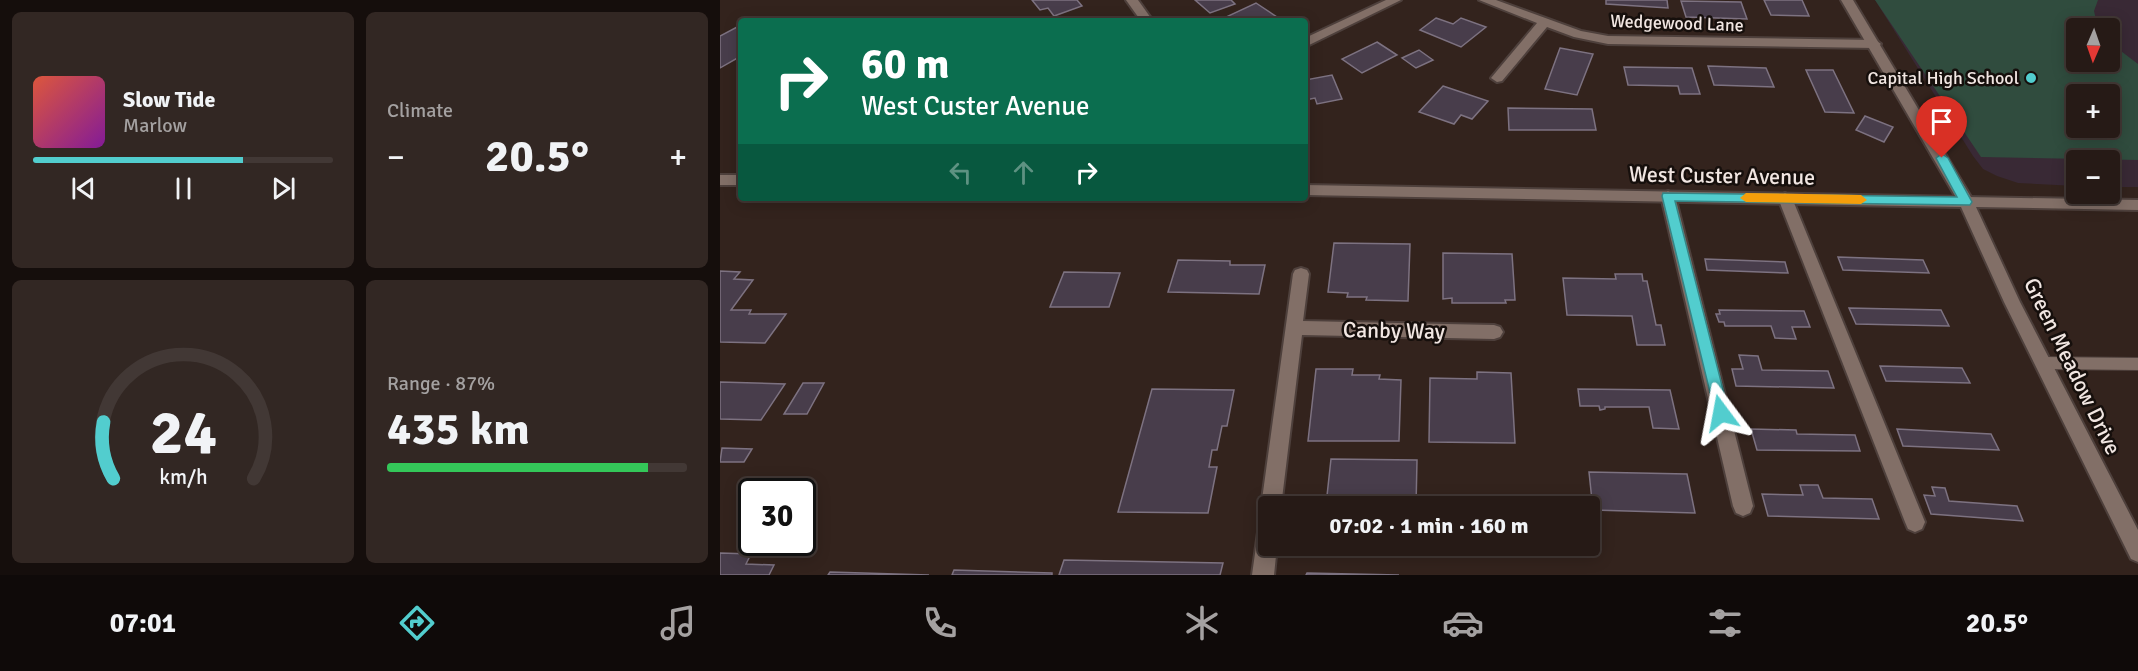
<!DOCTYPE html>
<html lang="en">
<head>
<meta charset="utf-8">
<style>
  :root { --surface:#261a16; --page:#322723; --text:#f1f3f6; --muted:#a4a1a1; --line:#423835; --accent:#52cdce }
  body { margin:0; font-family:Signika,sans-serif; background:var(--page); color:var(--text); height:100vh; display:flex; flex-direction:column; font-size:22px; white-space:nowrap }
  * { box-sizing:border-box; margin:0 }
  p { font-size:20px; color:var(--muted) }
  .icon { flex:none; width:33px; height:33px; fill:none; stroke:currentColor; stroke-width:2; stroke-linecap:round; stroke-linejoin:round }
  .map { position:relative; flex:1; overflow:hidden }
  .drawer { display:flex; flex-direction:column; gap:12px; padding:12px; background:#150e0c; width:720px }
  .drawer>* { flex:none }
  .guide { position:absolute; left:18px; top:18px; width:570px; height:183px; border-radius:6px; box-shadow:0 3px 15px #0003,0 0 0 2px var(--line); background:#0b6e4f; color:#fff; overflow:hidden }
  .needle { width:39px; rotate:182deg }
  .tools { position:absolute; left:1346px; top:18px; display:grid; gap:12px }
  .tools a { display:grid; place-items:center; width:54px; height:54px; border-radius:6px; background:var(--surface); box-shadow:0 3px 15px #0003,0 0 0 2px var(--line); font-size:30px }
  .speed { position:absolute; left:18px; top:478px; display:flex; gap:12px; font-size:30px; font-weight:700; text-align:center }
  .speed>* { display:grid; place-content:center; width:78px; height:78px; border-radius:50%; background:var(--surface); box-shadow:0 3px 15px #0003,0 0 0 2px var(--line); line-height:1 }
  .speed .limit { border:3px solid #111; border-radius:9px; background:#fff; color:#111 }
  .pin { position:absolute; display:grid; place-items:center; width:51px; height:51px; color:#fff; margin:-62px -26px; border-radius:50% 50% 50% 0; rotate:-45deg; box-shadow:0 0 6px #0007 }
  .pin .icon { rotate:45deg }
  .me { position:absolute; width:66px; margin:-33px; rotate:347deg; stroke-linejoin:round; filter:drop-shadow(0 0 4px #0008) }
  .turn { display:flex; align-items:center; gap:21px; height:126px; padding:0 24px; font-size:27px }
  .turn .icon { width:78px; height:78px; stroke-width:2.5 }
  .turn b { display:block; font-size:42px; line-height:51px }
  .lanes { display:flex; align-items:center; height:57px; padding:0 24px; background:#0003; justify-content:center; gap:30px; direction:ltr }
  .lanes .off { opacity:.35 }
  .big { font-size:45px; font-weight:700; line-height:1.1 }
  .drawer .card { flex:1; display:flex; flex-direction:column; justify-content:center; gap:9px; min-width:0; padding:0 21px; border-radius:9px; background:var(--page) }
  .drawer .dial { align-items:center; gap:0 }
  .dial svg { height:156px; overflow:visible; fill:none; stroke:var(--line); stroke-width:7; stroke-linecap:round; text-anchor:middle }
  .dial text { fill:var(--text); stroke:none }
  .song { display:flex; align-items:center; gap:18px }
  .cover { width:72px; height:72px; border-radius:9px; background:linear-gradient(135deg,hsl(10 70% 55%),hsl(290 70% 35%)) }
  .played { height:6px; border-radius:3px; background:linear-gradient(90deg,var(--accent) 70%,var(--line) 70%) }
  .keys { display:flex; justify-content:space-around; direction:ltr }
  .heat { display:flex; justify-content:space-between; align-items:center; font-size:33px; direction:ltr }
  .charge { height:9px; border-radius:4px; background:linear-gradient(90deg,#34c759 87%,var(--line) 0) }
  .drawer .tiles { flex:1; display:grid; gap:12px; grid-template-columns:repeat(2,1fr) }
  .trip { position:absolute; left:538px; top:496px; width:342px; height:60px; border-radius:6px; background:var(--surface); box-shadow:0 3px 15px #0003,0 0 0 2px var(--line); font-weight:700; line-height:60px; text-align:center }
  .dock { display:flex; height:96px; justify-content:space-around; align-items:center; background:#0f0a09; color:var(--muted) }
  .dock .icon { width:42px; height:42px }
  .dock .current { color:var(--accent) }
  .dock b { font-size:27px; color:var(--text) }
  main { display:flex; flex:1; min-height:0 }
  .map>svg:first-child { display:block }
  .education { fill:#392935; fill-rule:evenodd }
  .green { fill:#304c3e; fill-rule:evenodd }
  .building { fill:#483d4b; stroke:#7d7281; stroke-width:1.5 }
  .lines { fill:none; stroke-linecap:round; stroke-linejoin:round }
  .service-casing { stroke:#4e403c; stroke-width:2 }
  .minor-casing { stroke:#4e403c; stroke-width:4 }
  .tertiary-casing { stroke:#4e403c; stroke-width:4 }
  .secondary-casing { stroke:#4e403c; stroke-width:4 }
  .service { fill:#826f67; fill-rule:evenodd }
  .minor { fill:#826f67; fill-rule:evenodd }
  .tertiary { fill:#826f67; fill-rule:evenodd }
  .secondary { fill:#826f67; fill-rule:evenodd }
  .route { fill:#52cdce; stroke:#358586; stroke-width:1.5 }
  .slow { fill:#f59e0b }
  .poi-dot { fill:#52cdce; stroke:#160f0c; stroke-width:2 }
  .labels { text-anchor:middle; stroke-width:5; stroke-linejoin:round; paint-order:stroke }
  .far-street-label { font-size:18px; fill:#f1e6e2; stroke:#160f0c }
  .far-poi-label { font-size:18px; fill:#f1e6e2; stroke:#160f0c; text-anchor:end }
  .street-label { font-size:22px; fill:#f1e6e2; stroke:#160f0c }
</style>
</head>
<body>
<main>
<section class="drawer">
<div class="tiles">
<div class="card">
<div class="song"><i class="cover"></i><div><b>Slow Tide</b><p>Marlow</p></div></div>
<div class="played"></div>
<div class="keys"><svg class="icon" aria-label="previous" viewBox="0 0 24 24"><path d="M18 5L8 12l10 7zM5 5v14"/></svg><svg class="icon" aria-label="pause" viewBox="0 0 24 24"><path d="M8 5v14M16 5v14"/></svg><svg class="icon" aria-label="next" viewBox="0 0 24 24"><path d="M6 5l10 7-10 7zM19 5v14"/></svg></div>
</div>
<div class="card"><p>Climate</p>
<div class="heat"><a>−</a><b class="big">20.5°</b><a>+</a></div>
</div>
<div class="card dial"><svg viewBox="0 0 100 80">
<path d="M14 69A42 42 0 1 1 86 69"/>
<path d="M14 69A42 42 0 0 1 9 40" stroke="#52cdce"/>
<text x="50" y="56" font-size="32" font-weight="700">24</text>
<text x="50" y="72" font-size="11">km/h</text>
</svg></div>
<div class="card"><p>Range · 87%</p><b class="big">435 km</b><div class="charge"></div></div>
</div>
</section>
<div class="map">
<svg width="1418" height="575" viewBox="0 0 1418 575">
  <rect width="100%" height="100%" fill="#33231d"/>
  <path class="education" d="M1155 0H1418V187H1389V160H1356V186L1298 183 1277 176 1263 169 1253 156ZM1356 28H1389V62H1356ZM1356 94H1389V128H1356Z"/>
  <path class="green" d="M1155 0H1378L1374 11 1378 28H1356V62H1389V42L1418 64V160L1261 157ZM1356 94H1389V128H1356Z"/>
  <g class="building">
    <polygon points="312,0 357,0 362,6 334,16 328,8 320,10"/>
    <polygon points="475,0 511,0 515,4 490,13"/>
    <polygon points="886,0 947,0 948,8 886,4"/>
    <polygon points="1044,0 1082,0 1089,16 1051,15"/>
    <polygon points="961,1 1021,2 1027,19 966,17"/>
    <polygon points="536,3 563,21 512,21 506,17"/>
    <polygon points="716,18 733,24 741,18 766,27 741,47 700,30"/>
    <polygon points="19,26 21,56 0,68 0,36"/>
    <polygon points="657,42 677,55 642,73 622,59"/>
    <polygon points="840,48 873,54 857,95 825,89"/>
    <polygon points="699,50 713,60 696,68 682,58"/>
    <polygon points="988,66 1046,68 1054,87 994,85"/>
    <polygon points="904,67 972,68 980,94 960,94 958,86 908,85"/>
    <polygon points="1086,70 1113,70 1134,113 1105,112"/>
    <polygon points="612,75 622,99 597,104 595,98 585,100 585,80"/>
    <polygon points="723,86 768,101 752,119 741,115 734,124 699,112"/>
    <polygon points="788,108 872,109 876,130 789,130"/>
    <polygon points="1145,116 1173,127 1164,142 1136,130"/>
    <polygon points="614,243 690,244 688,301 646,300 647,297 627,297 628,293 608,292"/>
    <polygon points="723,253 792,254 795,300 785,300 786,303 732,303 732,298 723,299"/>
    <polygon points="1118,257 1203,260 1209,273 1123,270"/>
    <polygon points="985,259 1065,262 1068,273 987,270"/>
    <polygon points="458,260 510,261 510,265 545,265 539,294 448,292"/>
    <polygon points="0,271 20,272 14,279 33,280 11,310 31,310 29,314 66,314 45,343 0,342"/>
    <polygon points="344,272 400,273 389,307 330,307"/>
    <polygon points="895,274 922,274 923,281 927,281 936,325 941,325 945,345 917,345 912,316 847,315 843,278 896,279"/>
    <polygon points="1129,308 1221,310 1229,326 1136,324"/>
    <polygon points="999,310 1084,311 1090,327 1072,327 1076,339 1055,338 1051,326 1005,326 1004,322 999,322 996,314 1000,314"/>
    <polygon points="1019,355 1038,356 1042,370 1108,371 1114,388 1016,386 1012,369 1023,369"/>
    <polygon points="1160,366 1242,368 1250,383 1166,381"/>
    <polygon points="596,369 633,369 632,375 660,375 659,379 681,380 679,441 588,441"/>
    <polygon points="757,372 791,373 795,443 709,442 710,378 757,379"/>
    <polygon points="0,382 65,384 41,420 0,419"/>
    <polygon points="83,383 104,383 87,414 64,414"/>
    <polygon points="432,389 514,390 507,426 502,426 497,450 492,450 489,467 497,467 488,513 398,512"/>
    <polygon points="858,389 950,390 959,429 933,428 929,407 885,407 885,409 880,410 879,406 860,406"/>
    <polygon points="1031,429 1076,430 1077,434 1135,435 1140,451 1037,450"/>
    <polygon points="1177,429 1271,434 1279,450 1183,446"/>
    <polygon points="2,448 32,449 24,462 0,462"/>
    <polygon points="611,459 697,460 696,507 606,505"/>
    <polygon points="869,472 967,474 975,513 873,510"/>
    <polygon points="1080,485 1098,485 1103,498 1152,499 1159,519 1048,516 1042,494 1083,495"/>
    <polygon points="1212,487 1225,488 1229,501 1297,506 1303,521 1211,514 1204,495 1215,496"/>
    <polygon points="612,546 695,546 694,551 612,550"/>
    <polygon points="0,553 31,554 26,564 54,565 49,575 0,575"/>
    <polygon points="344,560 503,563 500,575 339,575"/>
    <polygon points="234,570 332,573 332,575 232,575"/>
    <polygon points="110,572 209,575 108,575"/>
    <polygon points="587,573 679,575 586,575"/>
  </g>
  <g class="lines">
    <defs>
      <polygon id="service" points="1324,357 1418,358 1418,370 1324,369 1319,367 1317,363 1319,359"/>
      <g id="minor">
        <polygon points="406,0 418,0 433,21 421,21"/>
        <polygon points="666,0 681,0 585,47 585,38"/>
        <polygon points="759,0 776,0 861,31 888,36 1155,40 1161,44 1155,48 888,44 854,37 827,27 782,81 777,82 771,78 817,23"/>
        <polygon points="948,191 955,196 1033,506 1030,513 1023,516 1016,513 1013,506 941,196"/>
        <polygon points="1065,193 1072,198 1205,522 1202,529 1195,532 1188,529 1185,522 1058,198"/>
        <polygon points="581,268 587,270 589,274 583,321 774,325 780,327 783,332 780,337 774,339 582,335 561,507 549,507 549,546 557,546 554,575 532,575 539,525 542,518 548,515 544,514 541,507 573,274 575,270"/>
      </g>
      <polygon id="tertiary" points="1121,0 1133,0 1254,202 1251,206 1241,206"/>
      <g id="secondary">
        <rect x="0" y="175" width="21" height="10"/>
        <polygon points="585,185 1418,200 1418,210 1256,207 1300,302 1418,530 1418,562 1411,559 1284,302 1241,207 585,195"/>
      </g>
    </defs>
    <use href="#service" class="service-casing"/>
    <use href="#minor" class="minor-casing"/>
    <use href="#tertiary" class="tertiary-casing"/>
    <use href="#secondary" class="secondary-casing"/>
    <use href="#service" class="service"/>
    <use href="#minor" class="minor"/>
    <use href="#tertiary" class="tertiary"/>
    <use href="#secondary" class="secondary"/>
  </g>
  <polygon class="route" points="1222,154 1228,158 1252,202 1250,205 955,201 1009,413 1007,417 1001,419 996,417 942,196 943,193 1237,197 1216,158"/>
  <polygon class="slow" points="1026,193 1141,195 1147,200 1141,204 1026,202 1020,198"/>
  <circle class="poi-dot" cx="1311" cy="78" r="6"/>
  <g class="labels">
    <g class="far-street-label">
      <text transform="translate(957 23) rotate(2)" y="6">Wedgewood Lane</text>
    </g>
    <g class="far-poi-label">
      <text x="1299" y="84">Capital High School</text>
    </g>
    <g class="street-label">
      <text transform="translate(1002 175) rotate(1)" y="8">West Custer Avenue</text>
      <text transform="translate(674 330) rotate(1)" y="8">Canby Way</text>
      <text transform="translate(1353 366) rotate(64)" y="8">Green Meadow Drive</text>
    </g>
  </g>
</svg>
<div class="tools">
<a><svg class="needle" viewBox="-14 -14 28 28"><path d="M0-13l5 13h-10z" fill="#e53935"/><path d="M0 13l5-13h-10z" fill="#a4a1a1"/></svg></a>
<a>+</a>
<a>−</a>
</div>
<div class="speed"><div class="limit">30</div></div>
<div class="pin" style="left:1222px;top:158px;background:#d93025"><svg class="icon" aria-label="arrive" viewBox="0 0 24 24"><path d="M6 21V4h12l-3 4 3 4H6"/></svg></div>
<svg class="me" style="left:1001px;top:413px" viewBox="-20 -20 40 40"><path d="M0-17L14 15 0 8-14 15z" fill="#52cdce" stroke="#fff" stroke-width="4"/></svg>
<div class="trip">07:02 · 1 min · 160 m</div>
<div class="guide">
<div class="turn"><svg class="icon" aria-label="right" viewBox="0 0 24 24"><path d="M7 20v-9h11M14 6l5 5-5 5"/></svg><div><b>60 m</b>West Custer Avenue</div></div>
<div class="lanes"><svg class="icon off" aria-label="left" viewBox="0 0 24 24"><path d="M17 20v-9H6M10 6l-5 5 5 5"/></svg><svg class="icon off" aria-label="ahead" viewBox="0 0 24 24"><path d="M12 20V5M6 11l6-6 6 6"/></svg><svg class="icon" aria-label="right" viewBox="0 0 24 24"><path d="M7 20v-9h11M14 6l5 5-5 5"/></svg></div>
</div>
</div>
</main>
<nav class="dock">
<b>07:01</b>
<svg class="icon current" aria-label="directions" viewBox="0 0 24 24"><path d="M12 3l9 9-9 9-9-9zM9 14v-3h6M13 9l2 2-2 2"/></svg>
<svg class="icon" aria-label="music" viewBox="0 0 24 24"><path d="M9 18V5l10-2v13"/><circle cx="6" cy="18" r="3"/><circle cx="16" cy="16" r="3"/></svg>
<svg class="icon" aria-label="phone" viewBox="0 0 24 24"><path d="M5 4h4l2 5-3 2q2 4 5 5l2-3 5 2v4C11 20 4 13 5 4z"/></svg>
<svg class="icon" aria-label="climate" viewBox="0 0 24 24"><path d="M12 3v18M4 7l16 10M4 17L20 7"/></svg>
<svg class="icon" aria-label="car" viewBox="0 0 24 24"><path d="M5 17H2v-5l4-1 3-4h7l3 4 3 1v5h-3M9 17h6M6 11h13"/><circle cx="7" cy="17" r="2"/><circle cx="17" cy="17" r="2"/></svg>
<svg class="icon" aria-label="filters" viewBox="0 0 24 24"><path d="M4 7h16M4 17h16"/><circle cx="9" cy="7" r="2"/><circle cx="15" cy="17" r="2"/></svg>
<b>20.5°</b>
</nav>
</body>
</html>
